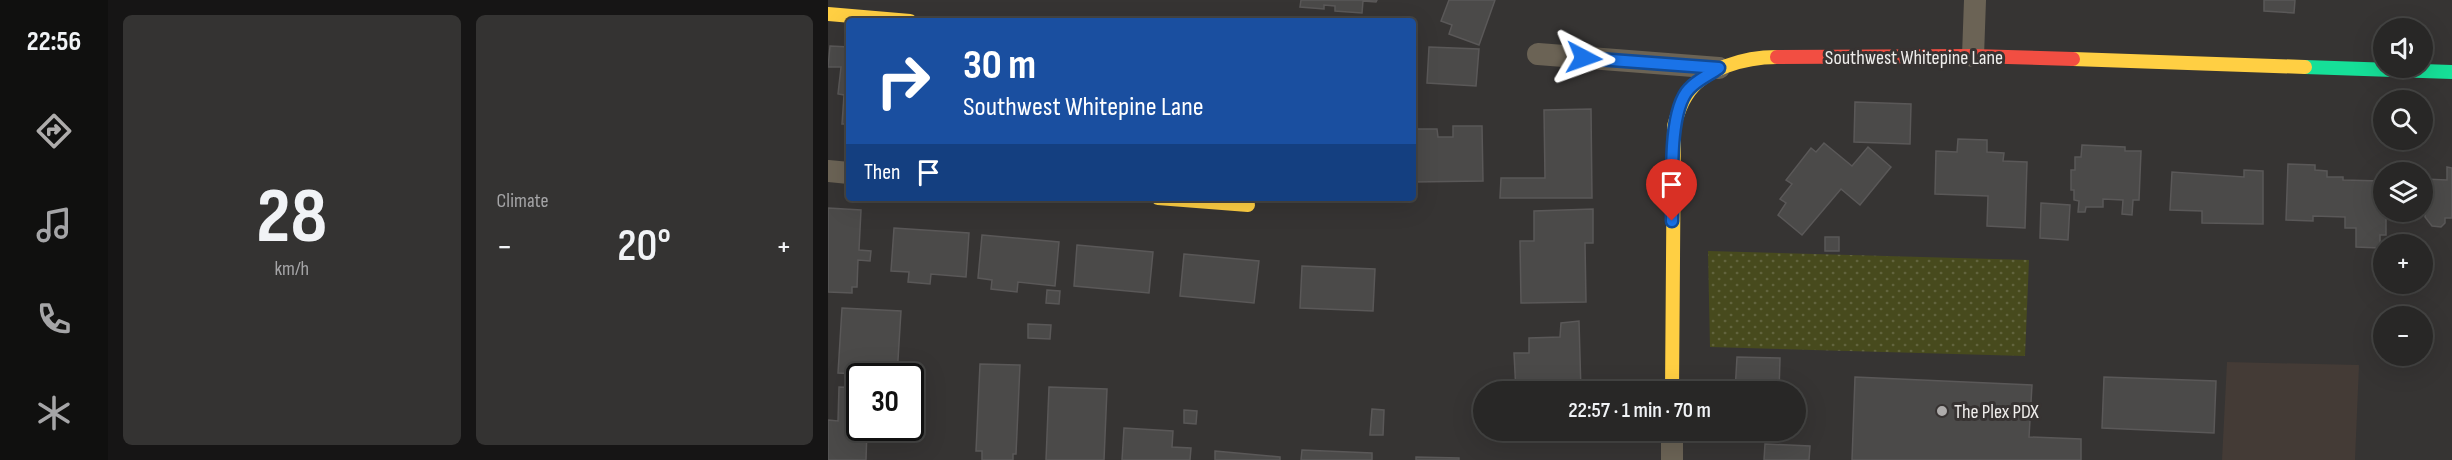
<!DOCTYPE html>
<html lang="en">
<head>
<meta charset="utf-8">
<style>
  :root { --surface:#282726; --page:#343332; --text:#f1f3f6; --muted:#a5a5a7; --line:#444443; --accent:#aeacab }
  body { margin:0; font-family:"Sofia Sans Condensed",sans-serif; background:var(--page); color:var(--text); height:100vh; display:flex; flex-direction:column; font-size:22px; white-space:nowrap }
  * { box-sizing:border-box; margin:0 }
  p { font-size:20px; color:var(--muted) }
  .icon { flex:none; width:33px; height:33px; fill:none; stroke:currentColor; stroke-width:2; stroke-linecap:round; stroke-linejoin:round }
  .map { position:relative; flex:1; overflow:hidden }
  .drawer { display:flex; flex-direction:column; gap:15px; padding:15px; background:#161515; width:720px }
  .drawer>* { flex:none }
  .banner { position:absolute; left:18px; top:18px; width:570px; height:183px; border-radius:6px; box-shadow:0 6px 24px #0002,0 0 0 2px var(--line); background:#1a4fa0; color:#fff; overflow:hidden }
  .tools { position:absolute; left:1545px; top:18px; display:grid; gap:12px }
  .tools a { display:grid; place-items:center; width:60px; height:60px; border-radius:50%; background:var(--surface); box-shadow:0 6px 24px #0002,0 0 0 2px var(--line); font-size:30px }
  .speed { position:absolute; left:18px; top:363px; display:flex; gap:12px; font-size:30px; font-weight:700; text-align:center }
  .speed>* { display:grid; place-content:center; width:78px; height:78px; border-radius:50%; background:var(--surface); box-shadow:0 6px 24px #0002,0 0 0 2px var(--line); line-height:1 }
  .speed .limit { border:3px solid #111; border-radius:9px; background:#fff; color:#111 }
  .pin { position:absolute; display:grid; place-items:center; width:51px; height:51px; color:#fff; margin:-62px -26px; border-radius:50% 50% 50% 0; rotate:-45deg; box-shadow:0 0 6px #0007 }
  .pin .icon { rotate:45deg }
  .me { position:absolute; width:66px; margin:-33px; rotate:94deg; stroke-linejoin:round; filter:drop-shadow(0 0 4px #0008) }
  .turn { display:flex; align-items:center; gap:21px; height:126px; padding:0 18px; font-size:27px }
  .turn .icon { width:78px; height:78px; stroke-width:2.5 }
  .turn b { display:block; font-size:42px; line-height:51px }
  .then { display:flex; align-items:center; height:57px; padding:0 18px; background:#0003; gap:12px; font-size:22px }
  .big { font-size:45px; font-weight:600; line-height:1.1 }
  .drawer .tile { flex:1; display:flex; flex-direction:column; justify-content:center; gap:9px; min-width:0; padding:0 21px; border-radius:9px; background:var(--page) }
  .drawer .dial { align-items:center; gap:0 }
  .dial b { font-size:78px; line-height:1 }
  .heat { display:flex; justify-content:space-between; align-items:center; font-size:33px; direction:ltr }
  .drawer .tiles { flex:1; display:grid; gap:15px; grid-template-columns:repeat(2,1fr) }
  .trip { position:absolute; left:645px; top:381px; width:333px; height:60px; border-radius:30px; background:var(--surface); box-shadow:0 6px 24px #0002,0 0 0 2px var(--line); font-weight:600; line-height:60px; text-align:center }
  main { display:flex; flex:1; min-height:0 }
  .tab-bar { display:flex; flex-direction:column; width:108px; justify-content:space-around; align-items:center; background:#10100f; color:var(--muted) }
  .tab-bar .icon { width:42px; height:42px }
  .tab-bar .selected { color:var(--accent) }
  .tab-bar b { font-size:27px; color:var(--text) }
  .map>svg:first-child { display:block }
  .built { fill:#443b36 }
  .green { fill:url(#green-dots) }
  .building { fill:#4b4a49; stroke:#5a5858; stroke-width:1.5 }
  .lines { fill:none; stroke-linecap:round; stroke-linejoin:round }
  .street { stroke:#6b6355; stroke-width:22 }
  .fast { stroke:#16e098; stroke-width:14 }
  .slow { stroke:#ffcf43; stroke-width:14 }
  .jam { stroke:#f24e42; stroke-width:14 }
  .route-casing { stroke:#114b97; stroke-width:15 }
  .route { stroke:#1a73e8; stroke-width:10 }
  .poi-dot { fill:#aeacab; stroke:#373332; stroke-width:2 }
  .labels { text-anchor:middle; stroke-width:6; stroke-linejoin:round; paint-order:stroke }
  .street-label { font-size:20px; fill:#efedeb; stroke:#373332 }
  .poi-label { font-size:20px; fill:#efedeb; stroke:#373332; text-anchor:start }
</style>
</head>
<body>
<main>
<nav class="tab-bar">
<b>22:56</b>
<svg class="icon selected" aria-label="directions" viewBox="0 0 24 24"><path d="M12 3l9 9-9 9-9-9zM9 14v-3h6M13 9l2 2-2 2"/></svg>
<svg class="icon" aria-label="music" viewBox="0 0 24 24"><path d="M9 18V5l10-2v13"/><circle cx="6" cy="18" r="3"/><circle cx="16" cy="16" r="3"/></svg>
<svg class="icon" aria-label="phone" viewBox="0 0 24 24"><path d="M5 4h4l2 5-3 2q2 4 5 5l2-3 5 2v4C11 20 4 13 5 4z"/></svg>
<svg class="icon" aria-label="climate" viewBox="0 0 24 24"><path d="M12 3v18M4 7l16 10M4 17L20 7"/></svg>
</nav>
<section class="drawer">
<div class="tiles">
<div class="tile dial"><b>28</b><p>km/h</p></div>
<div class="tile"><p>Climate</p>
<div class="heat"><a>−</a><b class="big">20°</b><a>+</a></div>
</div>
</div>
</section>
<div class="map">
<svg width="1624" height="460" viewBox="0 0 1624 460">
  <defs>
    <pattern id="green-dots" width="8" height="8" patternUnits="userSpaceOnUse" patternTransform="scale(1.5)"><rect width="8" height="8" fill="#474a1d"/><path d="M2 2h.1M6 6h.1" fill="none" stroke="#62643e" stroke-width="1.8" stroke-linecap="round"/></pattern>
  </defs>
  <rect width="100%" height="100%" fill="#363433"/>
  <polygon class="built" points="1399,362 1531,365 1527,460 1394,460"/>
  <polygon class="green" points="880,251 1201,260 1197,356 882,347"/>
  <g class="building">
    <polygon points="473,0 549,0 548,2 535,1 534,13 507,11 507,6 496,5 496,9 472,7"/>
    <polygon points="621,0 667,0 651,45 621,34 624,25 613,21"/>
    <polygon points="1436,0 1467,0 1466,13 1436,11"/>
    <polygon points="2,46 21,47 21,124 14,124 16,95 10,94 13,67 0,67"/>
    <polygon points="601,47 651,49 648,86 599,83"/>
    <polygon points="1027,102 1083,104 1082,144 1026,142"/>
    <polygon points="763,109 764,198 672,198 673,178 717,178 716,110"/>
    <polygon points="625,126 654,126 655,181 585,182 585,129 609,129 610,137 625,137"/>
    <polygon points="1130,139 1159,140 1159,152 1176,153 1175,161 1199,162 1197,228 1159,226 1160,196 1107,194 1108,151 1129,152"/>
    <polygon points="996,143 1024,166 1040,147 1063,167 1032,205 1013,189 974,235 950,215 958,203 952,199 964,184 958,180 983,148 988,152"/>
    <polygon points="1254,145 1297,147 1297,151 1313,151 1311,200 1305,200 1304,215 1294,214 1295,200 1275,199 1275,207 1258,207 1257,212 1250,212 1251,201 1246,200 1246,190 1243,190 1243,170 1247,170 1247,157 1253,157"/>
    <polygon points="1460,164 1487,165 1487,170 1499,171 1499,177 1515,177 1515,180 1554,181 1553,206 1556,206 1556,212 1558,212 1558,235 1552,235 1552,248 1528,247 1528,228 1517,228 1517,217 1485,216 1485,221 1458,220"/>
    <polygon points="1619,167 1624,168 1624,218 1617,218 1617,223 1613,227 1604,226 1597,217 1597,179 1619,180"/>
    <polygon points="1416,170 1435,171 1435,224 1374,223 1374,211 1342,210 1344,172 1416,177"/>
    <polygon points="1213,203 1242,205 1240,240 1212,238"/>
    <polygon points="0,208 33,210 31,250 43,251 42,261 30,260 29,287 24,287 24,293 0,292"/>
    <polygon points="765,209 765,243 757,243 758,302 693,303 692,241 706,241 706,211"/>
    <polygon points="66,228 141,233 138,277 103,274 102,284 80,282 81,272 63,271"/>
    <polygon points="154,235 231,242 227,286 190,282 189,292 163,289 164,280 150,278"/>
    <rect x="997" y="237" width="14" height="14"/>
    <polygon points="249,245 325,252 321,293 246,286"/>
    <polygon points="356,254 431,261 426,303 352,296"/>
    <polygon points="474,266 547,269 545,311 472,308"/>
    <polygon points="219,290 232,291 231,304 218,303"/>
    <polygon points="14,308 73,311 69,376 10,373"/>
    <polygon points="751,321 753,392 688,392 686,353 701,353 701,338 732,337 733,323"/>
    <polygon points="200,324 223,325 222,339 200,338"/>
    <polygon points="909,357 952,358 951,392 907,392"/>
    <polygon points="152,364 192,365 188,454 185,454 185,460 154,460 154,451 148,451"/>
    <polygon points="1027,377 1204,385 1201,437 1253,439 1253,460 1024,460"/>
    <polygon points="1276,377 1388,381 1386,433 1274,428"/>
    <polygon points="11,387 32,388 32,428 54,428 54,430 39,429 38,460 0,460 0,420 10,421"/>
    <polygon points="221,387 279,389 276,460 218,460"/>
    <polygon points="544,409 556,410 555,435 542,435"/>
    <polygon points="356,410 369,411 368,424 356,423"/>
    <polygon points="296,428 345,431 344,447 363,448 362,460 294,460"/>
    <polygon points="906,430 950,430 950,441 906,440"/>
    <polygon points="937,444 982,446 981,460 936,460"/>
    <polygon points="474,450 544,453 544,460 473,460"/>
    <polygon points="387,451 452,457 452,460 387,460"/>
    <polygon points="588,457 631,458 631,460 588,460"/>
  </g>
  <g class="lines">
    <g class="street">
      <polyline points="710,54 891,68"/>
      <polyline points="1145,56 1147,0"/>
      <polyline points="0,171 21,173"/>
      <polyline points="844,430 844,460"/>
    </g>
    <polyline class="fast" points="1477,67 1624,72"/>
    <g class="slow">
      <polyline points="0,14 82,21"/>
      <polyline points="1245,59 1477,67"/>
      <polyline points="330,198 420,205"/>
      <path d="M844 392 846 126C849 115 852 105 858 96 875 68 918 57 949 57"/>
    </g>
    <polyline class="jam" points="949,57 1145,56 1245,59"/>
  </g>
  <g class="lines">
    <defs>
      <path id="route" d="M756 58 891 68C881 75 869 80 861 89 839 112 845 189 844 221"/>
    </defs>
    <use href="#route" class="route-casing"/>
    <use href="#route" class="route"/>
  </g>
  <circle class="poi-dot" cx="1114" cy="411" r="6"/>
  <g class="labels">
    <g class="street-label">
      <text x="1086" y="64">Southwest Whitepine Lane</text>
    </g>
    <g class="poi-label">
      <text x="1126" y="418">The Plex PDX</text>
    </g>
  </g>
</svg>
<div class="tools">
<a><svg class="icon" aria-label="sound" viewBox="0 0 24 24"><path d="M4 9h4l5-4v14l-5-4H4zM17 9q2 3 0 6"/></svg></a>
<a><svg class="icon" aria-label="search" viewBox="0 0 24 24"><circle cx="10" cy="10" r="6"/><path d="M15 15l6 6"/></svg></a>
<a><svg class="icon" aria-label="layers" viewBox="0 0 24 24"><path d="M12 4l9 5-9 5-9-5zM3 14l9 5 9-5"/></svg></a>
<a>+</a>
<a>−</a>
</div>
<div class="speed"><div class="limit">30</div></div>
<div class="pin" style="left:844px;top:221px;background:#d93025"><svg class="icon" aria-label="arrive" viewBox="0 0 24 24"><path d="M6 21V4h12l-3 4 3 4H6"/></svg></div>
<svg class="me" style="left:756px;top:58px" viewBox="-20 -20 40 40"><path d="M0-17L14 15 0 8-14 15z" fill="#1a73e8" stroke="#fff" stroke-width="4"/></svg>
<div class="trip">22:57 · 1 min · 70 m</div>
<div class="banner">
<div class="turn"><svg class="icon" aria-label="right" viewBox="0 0 24 24"><path d="M7 20v-9h11M14 6l5 5-5 5"/></svg><div><b>30 m</b>Southwest Whitepine Lane</div></div>
<div class="then">Then<svg class="icon" aria-label="arrive" viewBox="0 0 24 24"><path d="M6 21V4h12l-3 4 3 4H6"/></svg></div>
</div>
</div>
</main>
</body>
</html>
